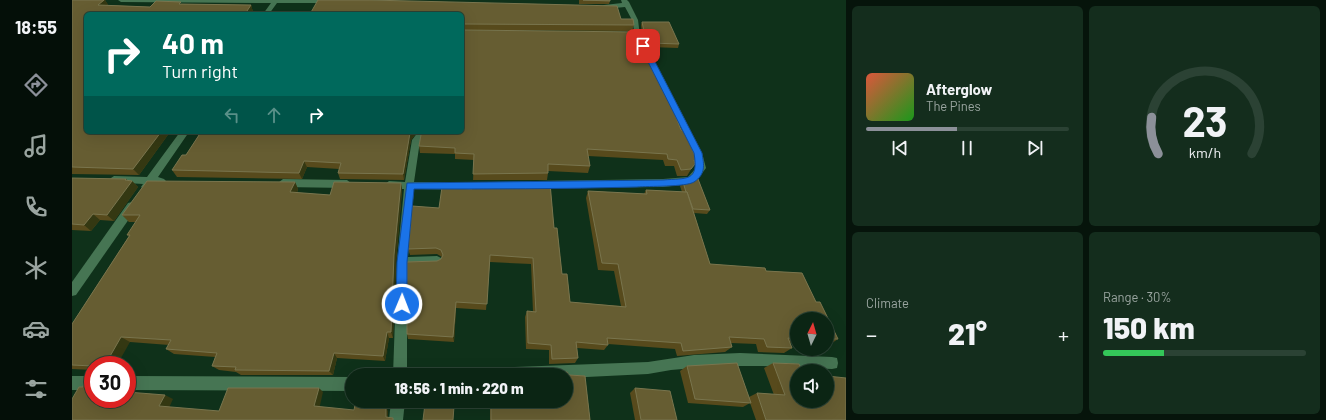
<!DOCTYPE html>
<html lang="en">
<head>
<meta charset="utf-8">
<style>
  :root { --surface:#0b2514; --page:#142d1d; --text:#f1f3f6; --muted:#9aa5a0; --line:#2b4234; --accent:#8c9099 }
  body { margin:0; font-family:Barlow,sans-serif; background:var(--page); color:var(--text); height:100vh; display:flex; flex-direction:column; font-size:15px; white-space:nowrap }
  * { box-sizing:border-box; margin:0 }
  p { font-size:13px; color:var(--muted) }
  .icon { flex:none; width:22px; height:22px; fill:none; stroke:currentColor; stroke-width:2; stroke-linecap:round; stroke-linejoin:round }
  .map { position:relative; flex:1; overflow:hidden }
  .drawer { display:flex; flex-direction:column; gap:6px; padding:6px; background:#06140b; width:480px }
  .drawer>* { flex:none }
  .top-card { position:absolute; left:12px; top:12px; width:380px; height:122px; border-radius:6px; box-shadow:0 4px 16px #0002,0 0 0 1px var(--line); background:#00695c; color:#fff; overflow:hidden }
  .needle { width:26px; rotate:5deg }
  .fabs { position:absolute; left:718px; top:312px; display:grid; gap:8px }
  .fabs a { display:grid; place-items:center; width:44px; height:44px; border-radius:50%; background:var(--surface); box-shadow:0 4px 16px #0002,0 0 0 1px var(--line); font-size:20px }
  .speed { position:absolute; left:12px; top:356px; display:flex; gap:8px; font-size:20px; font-weight:700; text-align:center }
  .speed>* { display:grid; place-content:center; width:52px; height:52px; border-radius:50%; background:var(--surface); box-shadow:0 4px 16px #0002,0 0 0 1px var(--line); line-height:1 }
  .speed .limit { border:6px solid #d22; background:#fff; color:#111 }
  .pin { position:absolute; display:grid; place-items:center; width:34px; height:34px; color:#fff; margin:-17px; border-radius:8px; box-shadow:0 2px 6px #0006 }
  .me { position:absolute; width:44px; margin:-22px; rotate:1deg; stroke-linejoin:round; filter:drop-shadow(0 0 3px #0008) }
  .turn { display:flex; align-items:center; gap:14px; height:84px; padding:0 12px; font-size:18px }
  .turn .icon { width:52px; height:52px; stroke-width:2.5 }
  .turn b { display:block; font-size:28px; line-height:34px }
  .lanes { display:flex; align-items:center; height:38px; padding:0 12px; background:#0003; justify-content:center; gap:20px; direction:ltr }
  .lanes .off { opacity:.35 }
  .big { font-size:30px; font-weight:800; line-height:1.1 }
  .drawer .tile { flex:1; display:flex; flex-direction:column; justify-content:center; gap:6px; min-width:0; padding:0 14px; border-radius:6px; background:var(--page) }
  .drawer .dial { align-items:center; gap:0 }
  .dial svg { height:104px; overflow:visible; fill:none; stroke:var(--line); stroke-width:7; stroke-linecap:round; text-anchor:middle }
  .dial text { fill:var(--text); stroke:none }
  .song { display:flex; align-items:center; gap:12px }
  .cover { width:48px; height:48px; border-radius:6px; background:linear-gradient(135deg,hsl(10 70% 55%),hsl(120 70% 35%)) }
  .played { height:4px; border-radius:2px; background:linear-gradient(90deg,var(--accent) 45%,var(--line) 45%) }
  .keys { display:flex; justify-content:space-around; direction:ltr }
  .heat { display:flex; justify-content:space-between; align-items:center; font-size:22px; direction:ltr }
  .charge { height:6px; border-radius:3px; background:linear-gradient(90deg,#34c759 30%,var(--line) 0) }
  .drawer .tiles { flex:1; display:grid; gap:6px; grid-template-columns:repeat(2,1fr) }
  .trip { position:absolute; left:273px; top:368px; width:228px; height:40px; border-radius:20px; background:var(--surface); box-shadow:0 4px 16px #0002,0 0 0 1px var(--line); font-weight:800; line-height:40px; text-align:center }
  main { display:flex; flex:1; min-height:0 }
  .tab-bar { display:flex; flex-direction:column; width:72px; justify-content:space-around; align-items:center; background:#040f08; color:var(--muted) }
  .tab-bar .icon { width:28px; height:28px }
  .tab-bar .selected { color:var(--accent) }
  .tab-bar b { font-size:18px; color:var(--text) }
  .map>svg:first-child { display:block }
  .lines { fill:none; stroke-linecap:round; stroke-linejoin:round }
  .street { fill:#467553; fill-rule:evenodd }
  .wall { fill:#574a1c }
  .shaded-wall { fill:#343812 }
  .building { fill:#665d32; stroke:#79754e }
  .route { fill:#1a73e8; stroke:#114b97 }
</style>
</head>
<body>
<main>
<nav class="tab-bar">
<b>18:55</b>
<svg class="icon selected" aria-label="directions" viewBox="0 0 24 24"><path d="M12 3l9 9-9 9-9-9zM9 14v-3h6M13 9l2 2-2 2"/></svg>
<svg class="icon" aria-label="music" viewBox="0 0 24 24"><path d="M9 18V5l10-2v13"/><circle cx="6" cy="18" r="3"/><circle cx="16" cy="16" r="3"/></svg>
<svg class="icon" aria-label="phone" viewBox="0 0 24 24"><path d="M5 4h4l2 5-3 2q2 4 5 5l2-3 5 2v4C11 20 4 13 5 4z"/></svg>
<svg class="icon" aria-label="climate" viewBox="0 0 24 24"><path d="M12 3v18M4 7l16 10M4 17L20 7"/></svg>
<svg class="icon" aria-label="car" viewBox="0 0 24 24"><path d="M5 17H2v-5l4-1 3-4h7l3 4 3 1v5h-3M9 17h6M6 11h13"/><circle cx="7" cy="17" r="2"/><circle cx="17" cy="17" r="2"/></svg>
<svg class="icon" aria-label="filters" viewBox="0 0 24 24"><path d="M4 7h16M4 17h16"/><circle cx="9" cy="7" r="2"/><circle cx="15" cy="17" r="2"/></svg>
</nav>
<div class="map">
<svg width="774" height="420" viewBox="0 0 774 420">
  <rect width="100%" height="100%" fill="#0f311a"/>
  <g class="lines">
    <g class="street">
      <polygon points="46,0 260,0 261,1 258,3 205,3 197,14 191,14 199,3 49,2"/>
      <polygon points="549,0 555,0 557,2 566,20 568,36 563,35 560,20 553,7 532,9 529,7 532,5 550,3"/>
      <polygon points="585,77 591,77 592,79 630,153 634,168 628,176 618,184 591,187 462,188 460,185 465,181 591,179 616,177 624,168 622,153 584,79"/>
      <polygon points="108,132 117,132 86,177 92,179 94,181 92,183 81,185 77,190 74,191 69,187 71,184 39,182 37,180 39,178 42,176 75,177"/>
      <polygon points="346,132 358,132 348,141 342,182 413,182 418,186 413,190 342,189 336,257 365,256 369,258 370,261 369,264 365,266 335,267 335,375 321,375 325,262 332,189 317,189 312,185 317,181 333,182 340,140"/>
      <polygon points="211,179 275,180 280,184 275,188 211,187 206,183"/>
      <polygon points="60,202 64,203 65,206 64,209 4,295 0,296 0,282 56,203"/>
      <polygon points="668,353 760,357 765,358 766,363 765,368 760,369 691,366 645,366 599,370 576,374 494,378 494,375 410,375 412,370 417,368 576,362 622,355"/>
      <rect x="0" y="376" width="21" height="14"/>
      <polygon points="55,376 280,377 280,391 55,390"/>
      <polygon points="319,401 333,401 331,420 317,420"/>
    </g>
  </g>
  <g class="wall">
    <polygon points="0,0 33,0 36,5 78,7 110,4 179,5 181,12 14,132 98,132 67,175 0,174"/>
    <polygon points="507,0 538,0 538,1 537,4 507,4"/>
    <polygon points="390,14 549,19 562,25 560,31 390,30"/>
    <polygon points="570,22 607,44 606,48 577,47 570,34 569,25"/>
    <polygon points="609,130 624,161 615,176 605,176 602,166 593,166 591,160 516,156 518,166 516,173 476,171 476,173 475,180 401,180 402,160 383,159 383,154 348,153 347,146"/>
    <polygon points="129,132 345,132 339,140 332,180 268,179 266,173 267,169 235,167 230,179 105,177 100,170 114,155"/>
    <polygon points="0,178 54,179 55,180 60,181 66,187 42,221 28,220 19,231 0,230"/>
    <polygon points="626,179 638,210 635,214 622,213 638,264 693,268 694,271 730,273 744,302 748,302 766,339 757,345 755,345 755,319 725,319 725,342 720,342 718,343 720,348 712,353 686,352 684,344 659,343 660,347 653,352 605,356 603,349 536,344 536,345 532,350 505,348 506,358 503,363 477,364 477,350 454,349 453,317 455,311 461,312 459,264 418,262 414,310 384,308 382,342 336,339 335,334 335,262 365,261 369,259 370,257 365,254 338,255 336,249 340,206 367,208 370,187 400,189 401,183 478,183 482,228 485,228 490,274 495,274 498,302 549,306 542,271 526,270 514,198 516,191 572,194 574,190 610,192 608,186 611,182 621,182"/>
    <polygon points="223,182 226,189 225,193 258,195 329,183 330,190 324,262 321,338 317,338 313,361 265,358 261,375 169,375 164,372 147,370 140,366 143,357 102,354 94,349 97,345 58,342 21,365 21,370 0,369 0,324 57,236 55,235 64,222 57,222 50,215"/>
    <polygon points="701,363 725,371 774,420 684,420 678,403 671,407 616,403 608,371 615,366 677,397 685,393 702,395 692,368"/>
    <polygon points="480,372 495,372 497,375 513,376 518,420 418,420 418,407 383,404 383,401 494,401 494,375 479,375"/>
    <polygon points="563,388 605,420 563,420 558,393"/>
  </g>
  <g class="shaded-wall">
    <polygon points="33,0 37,6 26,5"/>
    <polygon points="179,5 181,12 180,14 173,14"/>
    <polygon points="89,132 98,132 67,175 61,169"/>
    <polygon points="339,132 345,132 339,140 332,180 331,174 338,133"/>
    <polygon points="232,161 235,167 230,179 227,173"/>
    <polygon points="54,179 58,184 60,181 66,187 42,221 35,215"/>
    <polygon points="223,182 226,189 222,200 218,192"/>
    <polygon points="329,183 330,190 324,262 321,338 319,332 322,255"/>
    <polygon points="21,214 28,220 19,231 12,225"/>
    <polygon points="384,302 384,308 382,342 381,337"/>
    <polygon points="315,332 317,338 313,361 311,356"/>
    <polygon points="49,337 58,342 45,365 33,365"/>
    <polygon points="262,353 265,358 261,375 257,371"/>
    <polygon points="247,388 251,392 247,410 242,406"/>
    <polygon points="93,395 101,399 96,410 87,406"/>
    <polygon points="314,407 316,411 316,420 314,417"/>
  </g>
  <g class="building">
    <polygon points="0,0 32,0 26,5 78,7 84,1 109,2 107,4 179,5 173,14 14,14 14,132 89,132 61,169 0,167"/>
    <polygon points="246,0 297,0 545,6 549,19 561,19 562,25 390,24 390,14 238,14"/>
    <polygon points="511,0 538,0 538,1"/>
    <polygon points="570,22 597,22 607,44 578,43 572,31"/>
    <polygon points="390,30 565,32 591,83 609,130 613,130 624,159 624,161 622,160 623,164 619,169 609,170 605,160 596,159 595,154 515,149 518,166 476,164 476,173 401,174 402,154 383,153 383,148 347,146 349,135 352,132 390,132"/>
    <polygon points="129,132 339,132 338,133 331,174 266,173 269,163 232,161 227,173 100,170 110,155 114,155"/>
    <polygon points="0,178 54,179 53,180 60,181 35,215 21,214 12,225 0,224"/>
    <polygon points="626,179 638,210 621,209 615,192 614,192 611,182 621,182"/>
    <polygon points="75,181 223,182 218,192 258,195 262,182 329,183 322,255 319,332 315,332 311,356 262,353 257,371 163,370 164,367 140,366 145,353 94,349 99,340 49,337 33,365 21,365 21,366 0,365 0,324 58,235 55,235 68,215 50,215"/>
    <polygon points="401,183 478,183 482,228 485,228 490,274 495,274 498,302 554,307 546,264 530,263 516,191 575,194 574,190 615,192 638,264 693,268 694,271 730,273 744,302 748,302 766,339 755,339 755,319 725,319 725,339 716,338 720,348 695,347 692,339 657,337 660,347 611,351 609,343 535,338 536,345 504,342 506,358 480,359 479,345 456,343 455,311 464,312 461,258 418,255 415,304 384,302 381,337 335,334 335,262 365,261 369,259 371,255 369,250 364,248 336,249 340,206 367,208 370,187 400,189"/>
    <polygon points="665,363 679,403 623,399 615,366"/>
    <polygon points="701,363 727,364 730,371 725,371 725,401 755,401 755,376 774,378 774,420 694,420 685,393 713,395"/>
    <polygon points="480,372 495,372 497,375 513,376 518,420 419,420 419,403 390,401 494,401 494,375 481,375"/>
    <polygon points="12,382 21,382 21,399 55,399 55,392 93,395 87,406 147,411 156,388 247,388 242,406 282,410 283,405 314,407 314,417 321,418 321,420 0,420 0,399 7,387 11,387"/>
    <polygon points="563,388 598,391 605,420 569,420"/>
    <polygon points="353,404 382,406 381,420 351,420"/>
  </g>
  <path class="route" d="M569 45 575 46 630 153C632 165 634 174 622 182 614 187 576 186 565 187 491 189 417 189 342 189L335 262V304L333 308 330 309 326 308 324 304 325 262 335 183 591 180C615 178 627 182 622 153L568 46Z"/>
</svg>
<div class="fabs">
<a><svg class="needle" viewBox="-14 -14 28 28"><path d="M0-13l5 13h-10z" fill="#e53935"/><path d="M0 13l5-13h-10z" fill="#9aa5a0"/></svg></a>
<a><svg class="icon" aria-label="sound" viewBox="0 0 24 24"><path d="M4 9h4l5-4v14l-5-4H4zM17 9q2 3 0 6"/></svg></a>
</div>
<div class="speed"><div class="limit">30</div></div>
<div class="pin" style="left:571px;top:46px;background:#d93025"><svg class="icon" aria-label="arrive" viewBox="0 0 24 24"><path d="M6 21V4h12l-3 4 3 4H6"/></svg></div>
<svg class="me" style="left:330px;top:304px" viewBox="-20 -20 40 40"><circle r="17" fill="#1a73e8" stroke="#fff" stroke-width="3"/><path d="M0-11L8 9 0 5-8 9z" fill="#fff"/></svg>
<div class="trip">18:56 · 1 min · 220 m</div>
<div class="top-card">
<div class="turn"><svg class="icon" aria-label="right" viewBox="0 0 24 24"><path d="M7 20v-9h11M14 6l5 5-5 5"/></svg><div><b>40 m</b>Turn right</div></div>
<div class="lanes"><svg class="icon off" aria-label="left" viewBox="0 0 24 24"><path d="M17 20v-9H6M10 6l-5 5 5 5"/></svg><svg class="icon off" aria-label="ahead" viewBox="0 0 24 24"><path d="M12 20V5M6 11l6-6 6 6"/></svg><svg class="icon" aria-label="right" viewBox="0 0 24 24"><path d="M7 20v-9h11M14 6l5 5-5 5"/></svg></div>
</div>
</div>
<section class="drawer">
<div class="tiles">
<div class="tile">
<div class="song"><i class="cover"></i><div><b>Afterglow</b><p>The Pines</p></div></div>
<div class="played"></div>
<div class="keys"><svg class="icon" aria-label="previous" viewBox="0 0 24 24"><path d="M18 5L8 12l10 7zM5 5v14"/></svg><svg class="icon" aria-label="pause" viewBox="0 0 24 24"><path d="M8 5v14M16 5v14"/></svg><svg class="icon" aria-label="next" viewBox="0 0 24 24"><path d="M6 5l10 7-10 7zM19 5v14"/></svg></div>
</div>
<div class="tile dial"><svg viewBox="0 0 100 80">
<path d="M14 69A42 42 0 1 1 86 69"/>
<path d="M14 69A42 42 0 0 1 9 41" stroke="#8c9099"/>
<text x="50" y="56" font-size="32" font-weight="700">23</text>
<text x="50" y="72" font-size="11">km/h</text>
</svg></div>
<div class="tile"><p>Climate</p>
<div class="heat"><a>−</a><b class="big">21°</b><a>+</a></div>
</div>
<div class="tile"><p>Range · 30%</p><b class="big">150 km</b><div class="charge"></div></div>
</div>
</section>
</main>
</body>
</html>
